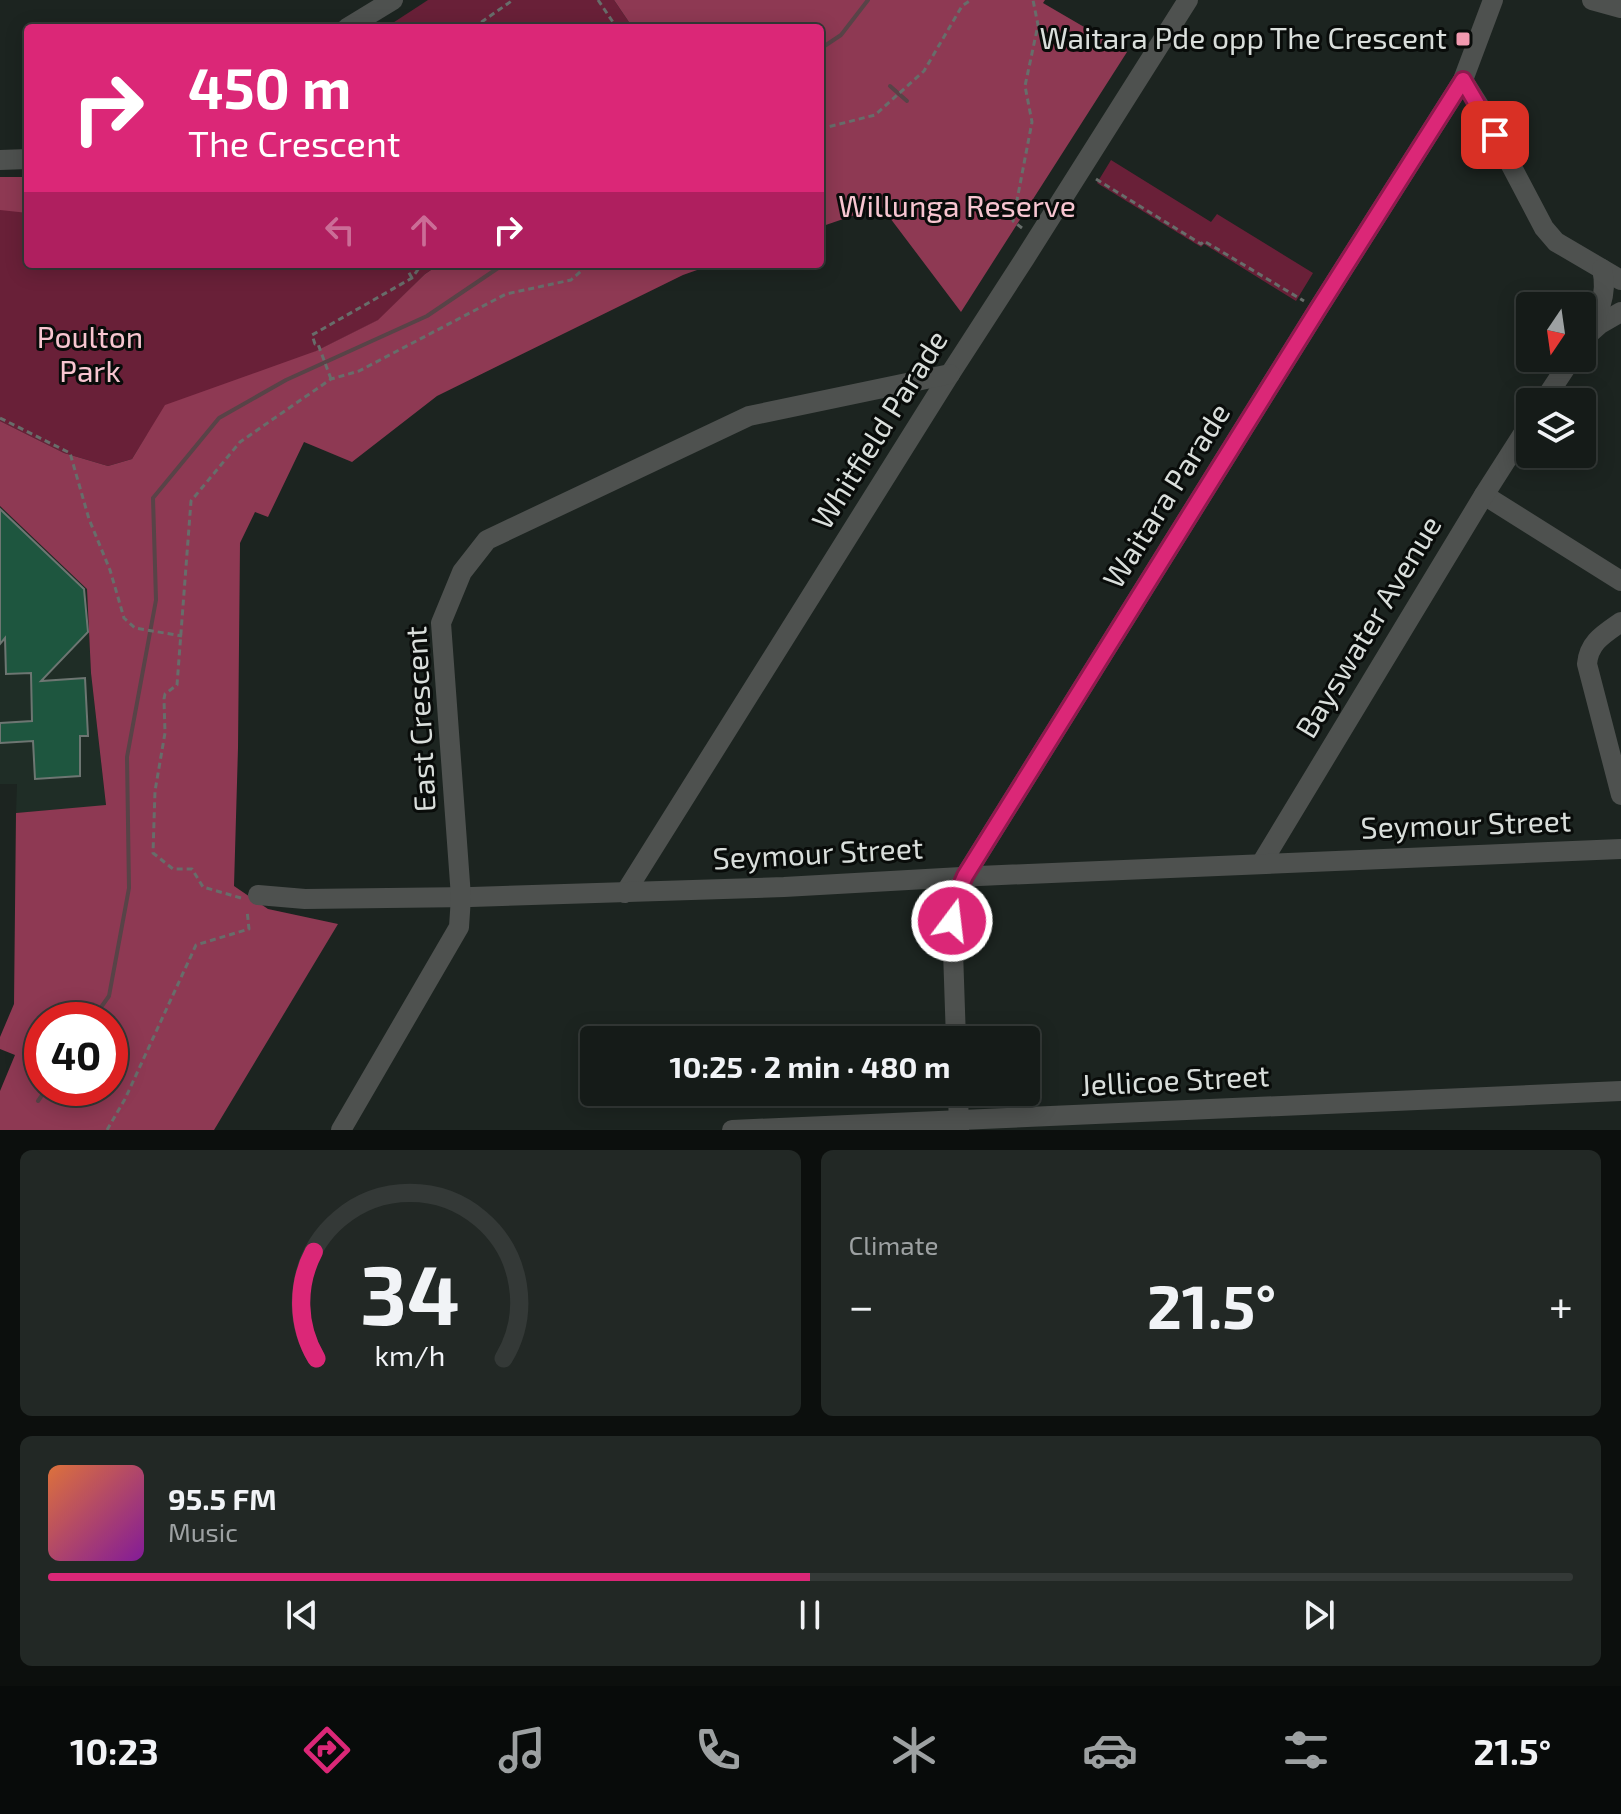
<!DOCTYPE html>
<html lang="en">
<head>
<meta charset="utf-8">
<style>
  :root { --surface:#151b18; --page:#222825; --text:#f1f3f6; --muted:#9da1a2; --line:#343937; --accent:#db2777 }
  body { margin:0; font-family:"Exo 2",sans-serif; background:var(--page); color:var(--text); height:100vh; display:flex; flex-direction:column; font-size:30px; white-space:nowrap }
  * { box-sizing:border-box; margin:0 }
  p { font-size:26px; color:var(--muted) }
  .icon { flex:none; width:44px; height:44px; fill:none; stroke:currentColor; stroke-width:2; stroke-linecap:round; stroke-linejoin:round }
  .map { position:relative; height:1130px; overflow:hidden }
  .panel { display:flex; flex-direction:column; gap:20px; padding:20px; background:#0c0f0d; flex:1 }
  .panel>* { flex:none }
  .top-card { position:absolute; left:24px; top:24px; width:800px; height:244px; border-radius:8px; box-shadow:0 4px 20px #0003,0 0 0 2px var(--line); background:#db2777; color:#fff; overflow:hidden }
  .needle { width:52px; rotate:193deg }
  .fabs { position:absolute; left:1516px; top:292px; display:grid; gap:16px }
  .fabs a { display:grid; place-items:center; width:80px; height:80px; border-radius:8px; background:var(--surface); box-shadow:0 4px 20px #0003,0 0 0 2px var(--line); font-size:40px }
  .speed { position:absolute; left:24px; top:1002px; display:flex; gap:16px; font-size:40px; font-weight:700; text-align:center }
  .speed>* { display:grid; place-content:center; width:104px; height:104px; border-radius:50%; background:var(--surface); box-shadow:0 4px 20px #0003,0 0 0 2px var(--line); line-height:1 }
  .speed .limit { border:12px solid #d22; background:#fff; color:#111 }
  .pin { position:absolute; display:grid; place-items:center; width:68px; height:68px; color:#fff; margin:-34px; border-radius:16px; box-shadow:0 4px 12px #0006 }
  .me { position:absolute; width:88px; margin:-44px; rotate:15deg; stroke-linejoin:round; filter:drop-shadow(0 0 6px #0008) }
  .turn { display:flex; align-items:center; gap:28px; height:168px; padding:0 32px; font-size:36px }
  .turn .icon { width:104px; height:104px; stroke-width:2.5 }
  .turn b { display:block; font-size:56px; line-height:68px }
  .lanes { display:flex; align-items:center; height:76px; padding:0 32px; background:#0003; justify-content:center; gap:40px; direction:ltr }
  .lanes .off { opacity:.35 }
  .big { font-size:60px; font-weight:700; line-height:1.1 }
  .panel .widget { flex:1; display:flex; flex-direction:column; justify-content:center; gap:12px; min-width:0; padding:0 28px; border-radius:12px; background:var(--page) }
  .panel .dial { align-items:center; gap:0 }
  .dial svg { height:208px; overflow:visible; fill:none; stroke:var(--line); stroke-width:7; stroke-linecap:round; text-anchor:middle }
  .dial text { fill:var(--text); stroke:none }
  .song { display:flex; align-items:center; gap:24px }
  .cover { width:96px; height:96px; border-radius:12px; background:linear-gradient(135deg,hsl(20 70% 55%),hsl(290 70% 35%)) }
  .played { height:8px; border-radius:4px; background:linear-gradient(90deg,var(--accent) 50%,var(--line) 50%) }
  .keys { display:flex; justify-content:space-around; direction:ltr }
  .heat { display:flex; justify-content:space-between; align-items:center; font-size:44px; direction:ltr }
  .panel .tiles { flex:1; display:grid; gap:20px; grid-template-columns:1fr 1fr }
  .widget:last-child { grid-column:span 2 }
  .trip { position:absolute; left:580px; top:1026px; width:460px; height:80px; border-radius:8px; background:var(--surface); box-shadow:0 4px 20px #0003,0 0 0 2px var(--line); font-weight:700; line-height:80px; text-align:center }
  .dock { display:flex; height:128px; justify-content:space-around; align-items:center; background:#080b0a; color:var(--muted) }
  .dock .icon { width:56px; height:56px }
  .dock .active { color:var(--accent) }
  .dock b { font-size:36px; color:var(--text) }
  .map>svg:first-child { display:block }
  .built { fill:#1f2d26 }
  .green { fill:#692038 }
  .forest { fill:#8e3953; fill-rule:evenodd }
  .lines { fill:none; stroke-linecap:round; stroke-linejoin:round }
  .stream { stroke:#584347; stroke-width:4 }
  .building { fill:#1e563f; stroke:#6d7672; stroke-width:2 }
  .path { stroke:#676d6a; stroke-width:3; stroke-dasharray:6 4; stroke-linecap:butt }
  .minor { stroke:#4e514f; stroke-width:20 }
  .route-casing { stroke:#8e194d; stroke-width:20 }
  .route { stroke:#db2777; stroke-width:14 }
  .poi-dot { fill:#f29ab0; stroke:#090c0a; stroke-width:3 }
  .labels { text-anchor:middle; stroke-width:6; stroke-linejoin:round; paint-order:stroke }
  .poi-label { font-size:30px; fill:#d9dedb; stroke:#090c0a; text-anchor:end }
  .park-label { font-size:30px; fill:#f7c5d0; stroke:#090c0a }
  .street-label { font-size:30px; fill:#d9dedb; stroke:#090c0a }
</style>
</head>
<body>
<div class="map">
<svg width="1621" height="1130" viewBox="0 0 1621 1130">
  <rect width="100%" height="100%" fill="#1c2420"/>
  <polygon class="built" points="0,506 87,589 91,673 106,806 16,813 17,784 0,784"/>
  <g class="green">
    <polygon points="428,0 614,0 633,28 385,28"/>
    <polygon points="1111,160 1211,222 1217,214 1313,273 1296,301 1204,244 1201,247 1097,183"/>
    <polygon points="0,177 28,177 28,264 440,264 425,274 379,320 147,435 132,459 108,466 64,453 0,421"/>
  </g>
  <g class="forest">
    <polygon points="614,0 1045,0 1043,3 1127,52 961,312 881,206 820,227 820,28 633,28"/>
    <polygon points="0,177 28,177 28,213 0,210"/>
    <path d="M440 264H714L683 275 437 396 352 462 304 442 268 517 255 512 240 543 238 748 234 886 268 909 338 924 214 1130H0V1091L15 1055 0 1049V1037L14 1004 16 813 106 805 91 673 87 589 0 506V421L64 453 108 466 132 459 165 405 316 351 378 320 425 274ZM42 1020H110V1088H42Z"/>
  </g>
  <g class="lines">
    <g class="stream">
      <polyline points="820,49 841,35 868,0"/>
      <polyline points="890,86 907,101"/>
      <polyline points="92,1020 109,996 129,888 127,757 156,600 153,498 219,418 286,380 427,316 504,264"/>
      <polyline points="38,1101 47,1088"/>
    </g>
  </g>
  <polygon class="building" points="0,509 84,589 88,632 41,681 85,678 88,736 80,736 80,776 35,779 33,741 0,743 0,723 32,721 31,673 6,674 5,638 0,644"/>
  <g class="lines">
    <g class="path">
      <polyline points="598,0 617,28"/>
      <polyline points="473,28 513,0"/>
      <polyline points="820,129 875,115 924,71 962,6 971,0"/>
      <polyline points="1096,179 1201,244 1204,241 1304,301"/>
      <polyline points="1022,228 1013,221 1032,122 1025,86 1038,25 1033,0"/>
      <polyline points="404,264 412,278"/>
      <polyline points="331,379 318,344 315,344 312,335 412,278 422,264"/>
      <polyline points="0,418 70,453 89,519 110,570 124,618 135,628 182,636"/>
      <polyline points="241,898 203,887 192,869 173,869 153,853 155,791 165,733 164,699 165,694 177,685 191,501 240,442 331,379 359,371 506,294 571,280 589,264"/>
      <polyline points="107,1130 125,1099 196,945 249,929 247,910"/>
    </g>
    <g class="minor">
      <polyline points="1592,0 1621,8"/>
      <polyline points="347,28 393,0"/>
      <polyline points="1463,80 1483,112 1544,228 1556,242 1621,280"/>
      <polyline points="0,160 28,159"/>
      <polyline points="1591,332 1600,324 1621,312"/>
      <path d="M1582 342C1596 318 1609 298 1602 269"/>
      <polyline points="1543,402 1572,358"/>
      <polyline points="1484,495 1621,581"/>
      <path d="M1621 622C1604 634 1589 642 1587 664L1621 795"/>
      <polyline points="1261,864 1484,495 1530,423"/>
      <polyline points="625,893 950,374 1025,258 1188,0"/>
      <polyline points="258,895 305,899 471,897 784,887 979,876 1621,849"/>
      <polyline points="956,1040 952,921 955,899 965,876 1318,309 1463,80 1493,0"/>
      <polyline points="958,1092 959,1130"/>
      <polyline points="341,1130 459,927 461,897 441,623 462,572 487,540 749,416 950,374"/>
      <polyline points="732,1130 1621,1091"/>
    </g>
  </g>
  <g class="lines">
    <defs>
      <polyline id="route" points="952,921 955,899 965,876 1318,309 1463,80 1495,135"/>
    </defs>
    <use href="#route" class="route-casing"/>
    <use href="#route" class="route"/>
  </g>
  <rect class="poi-dot" x="1455" y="31" width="16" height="16" rx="4"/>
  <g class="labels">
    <g class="poi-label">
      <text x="1447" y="49">Waitara Pde opp The Crescent</text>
    </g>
    <g class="park-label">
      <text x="957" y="217">Willunga Reserve</text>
      <text x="90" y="348">Poulton<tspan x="90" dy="34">Park</tspan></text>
    </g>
    <g class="street-label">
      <text transform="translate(880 430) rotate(-58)" y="10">Whitfield Parade</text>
      <text transform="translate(1167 496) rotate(-58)" y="10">Waitara Parade</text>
      <text transform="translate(1369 627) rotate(-59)" y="10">Bayswater Avenue</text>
      <text transform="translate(421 719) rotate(-93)" y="10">East Crescent</text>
      <text transform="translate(1466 825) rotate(-2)" y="10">Seymour Street</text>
      <text transform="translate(818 854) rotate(-3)" y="10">Seymour Street</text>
      <text transform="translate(1175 1081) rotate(-3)" y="10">Jellicoe Street</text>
    </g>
  </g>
</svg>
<div class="fabs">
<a><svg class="needle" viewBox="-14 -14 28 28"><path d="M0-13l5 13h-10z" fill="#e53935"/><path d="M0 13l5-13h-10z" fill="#9da1a2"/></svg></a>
<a><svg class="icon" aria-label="layers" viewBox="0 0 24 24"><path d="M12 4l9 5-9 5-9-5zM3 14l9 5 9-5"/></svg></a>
</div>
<div class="speed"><div class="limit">40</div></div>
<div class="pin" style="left:1495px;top:135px;background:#d93025"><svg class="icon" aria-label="arrive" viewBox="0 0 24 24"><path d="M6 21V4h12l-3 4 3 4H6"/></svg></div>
<svg class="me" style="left:952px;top:921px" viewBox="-20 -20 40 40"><circle r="17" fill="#db2777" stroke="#fff" stroke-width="3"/><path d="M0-11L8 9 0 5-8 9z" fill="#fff"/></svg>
<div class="trip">10:25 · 2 min · 480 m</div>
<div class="top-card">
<div class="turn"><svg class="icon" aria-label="right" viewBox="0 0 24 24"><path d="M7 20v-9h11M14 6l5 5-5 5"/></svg><div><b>450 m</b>The Crescent</div></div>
<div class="lanes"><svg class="icon off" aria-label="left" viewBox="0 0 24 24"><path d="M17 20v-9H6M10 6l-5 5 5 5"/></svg><svg class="icon off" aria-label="ahead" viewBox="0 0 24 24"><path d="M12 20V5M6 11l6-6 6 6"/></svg><svg class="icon" aria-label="right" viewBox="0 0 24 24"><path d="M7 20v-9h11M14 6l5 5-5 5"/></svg></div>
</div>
</div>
<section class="panel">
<div class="tiles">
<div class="widget dial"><svg viewBox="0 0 100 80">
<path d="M14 69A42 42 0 1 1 86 69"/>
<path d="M14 69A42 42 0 0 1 13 28" stroke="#db2777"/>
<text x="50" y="56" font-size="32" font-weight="700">34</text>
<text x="50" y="72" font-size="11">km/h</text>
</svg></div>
<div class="widget"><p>Climate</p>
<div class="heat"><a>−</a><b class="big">21.5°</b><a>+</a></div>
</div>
<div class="widget">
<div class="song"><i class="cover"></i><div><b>95.5 FM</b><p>Music</p></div></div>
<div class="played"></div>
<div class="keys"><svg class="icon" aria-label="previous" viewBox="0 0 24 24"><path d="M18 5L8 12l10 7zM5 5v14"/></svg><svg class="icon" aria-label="pause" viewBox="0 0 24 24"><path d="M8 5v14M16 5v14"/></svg><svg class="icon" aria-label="next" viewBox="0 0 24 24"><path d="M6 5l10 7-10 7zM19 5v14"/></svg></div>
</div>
</div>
</section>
<nav class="dock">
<b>10:23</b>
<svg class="icon active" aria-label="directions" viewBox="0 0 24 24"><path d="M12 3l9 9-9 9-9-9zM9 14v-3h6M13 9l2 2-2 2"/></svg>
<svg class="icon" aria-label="music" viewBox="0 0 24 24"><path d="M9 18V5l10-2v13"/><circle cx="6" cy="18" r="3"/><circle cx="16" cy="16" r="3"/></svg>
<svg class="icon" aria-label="phone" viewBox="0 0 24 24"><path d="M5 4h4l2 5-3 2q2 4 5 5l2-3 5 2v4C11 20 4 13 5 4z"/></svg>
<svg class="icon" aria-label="climate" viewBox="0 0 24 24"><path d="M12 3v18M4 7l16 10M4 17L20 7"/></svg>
<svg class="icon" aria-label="car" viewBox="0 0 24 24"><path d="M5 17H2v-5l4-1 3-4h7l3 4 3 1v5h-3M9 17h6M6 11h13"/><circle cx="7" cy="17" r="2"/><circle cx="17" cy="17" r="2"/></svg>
<svg class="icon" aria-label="filters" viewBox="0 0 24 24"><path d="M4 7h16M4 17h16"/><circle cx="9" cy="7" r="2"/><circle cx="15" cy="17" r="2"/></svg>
<b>21.5°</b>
</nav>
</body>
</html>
